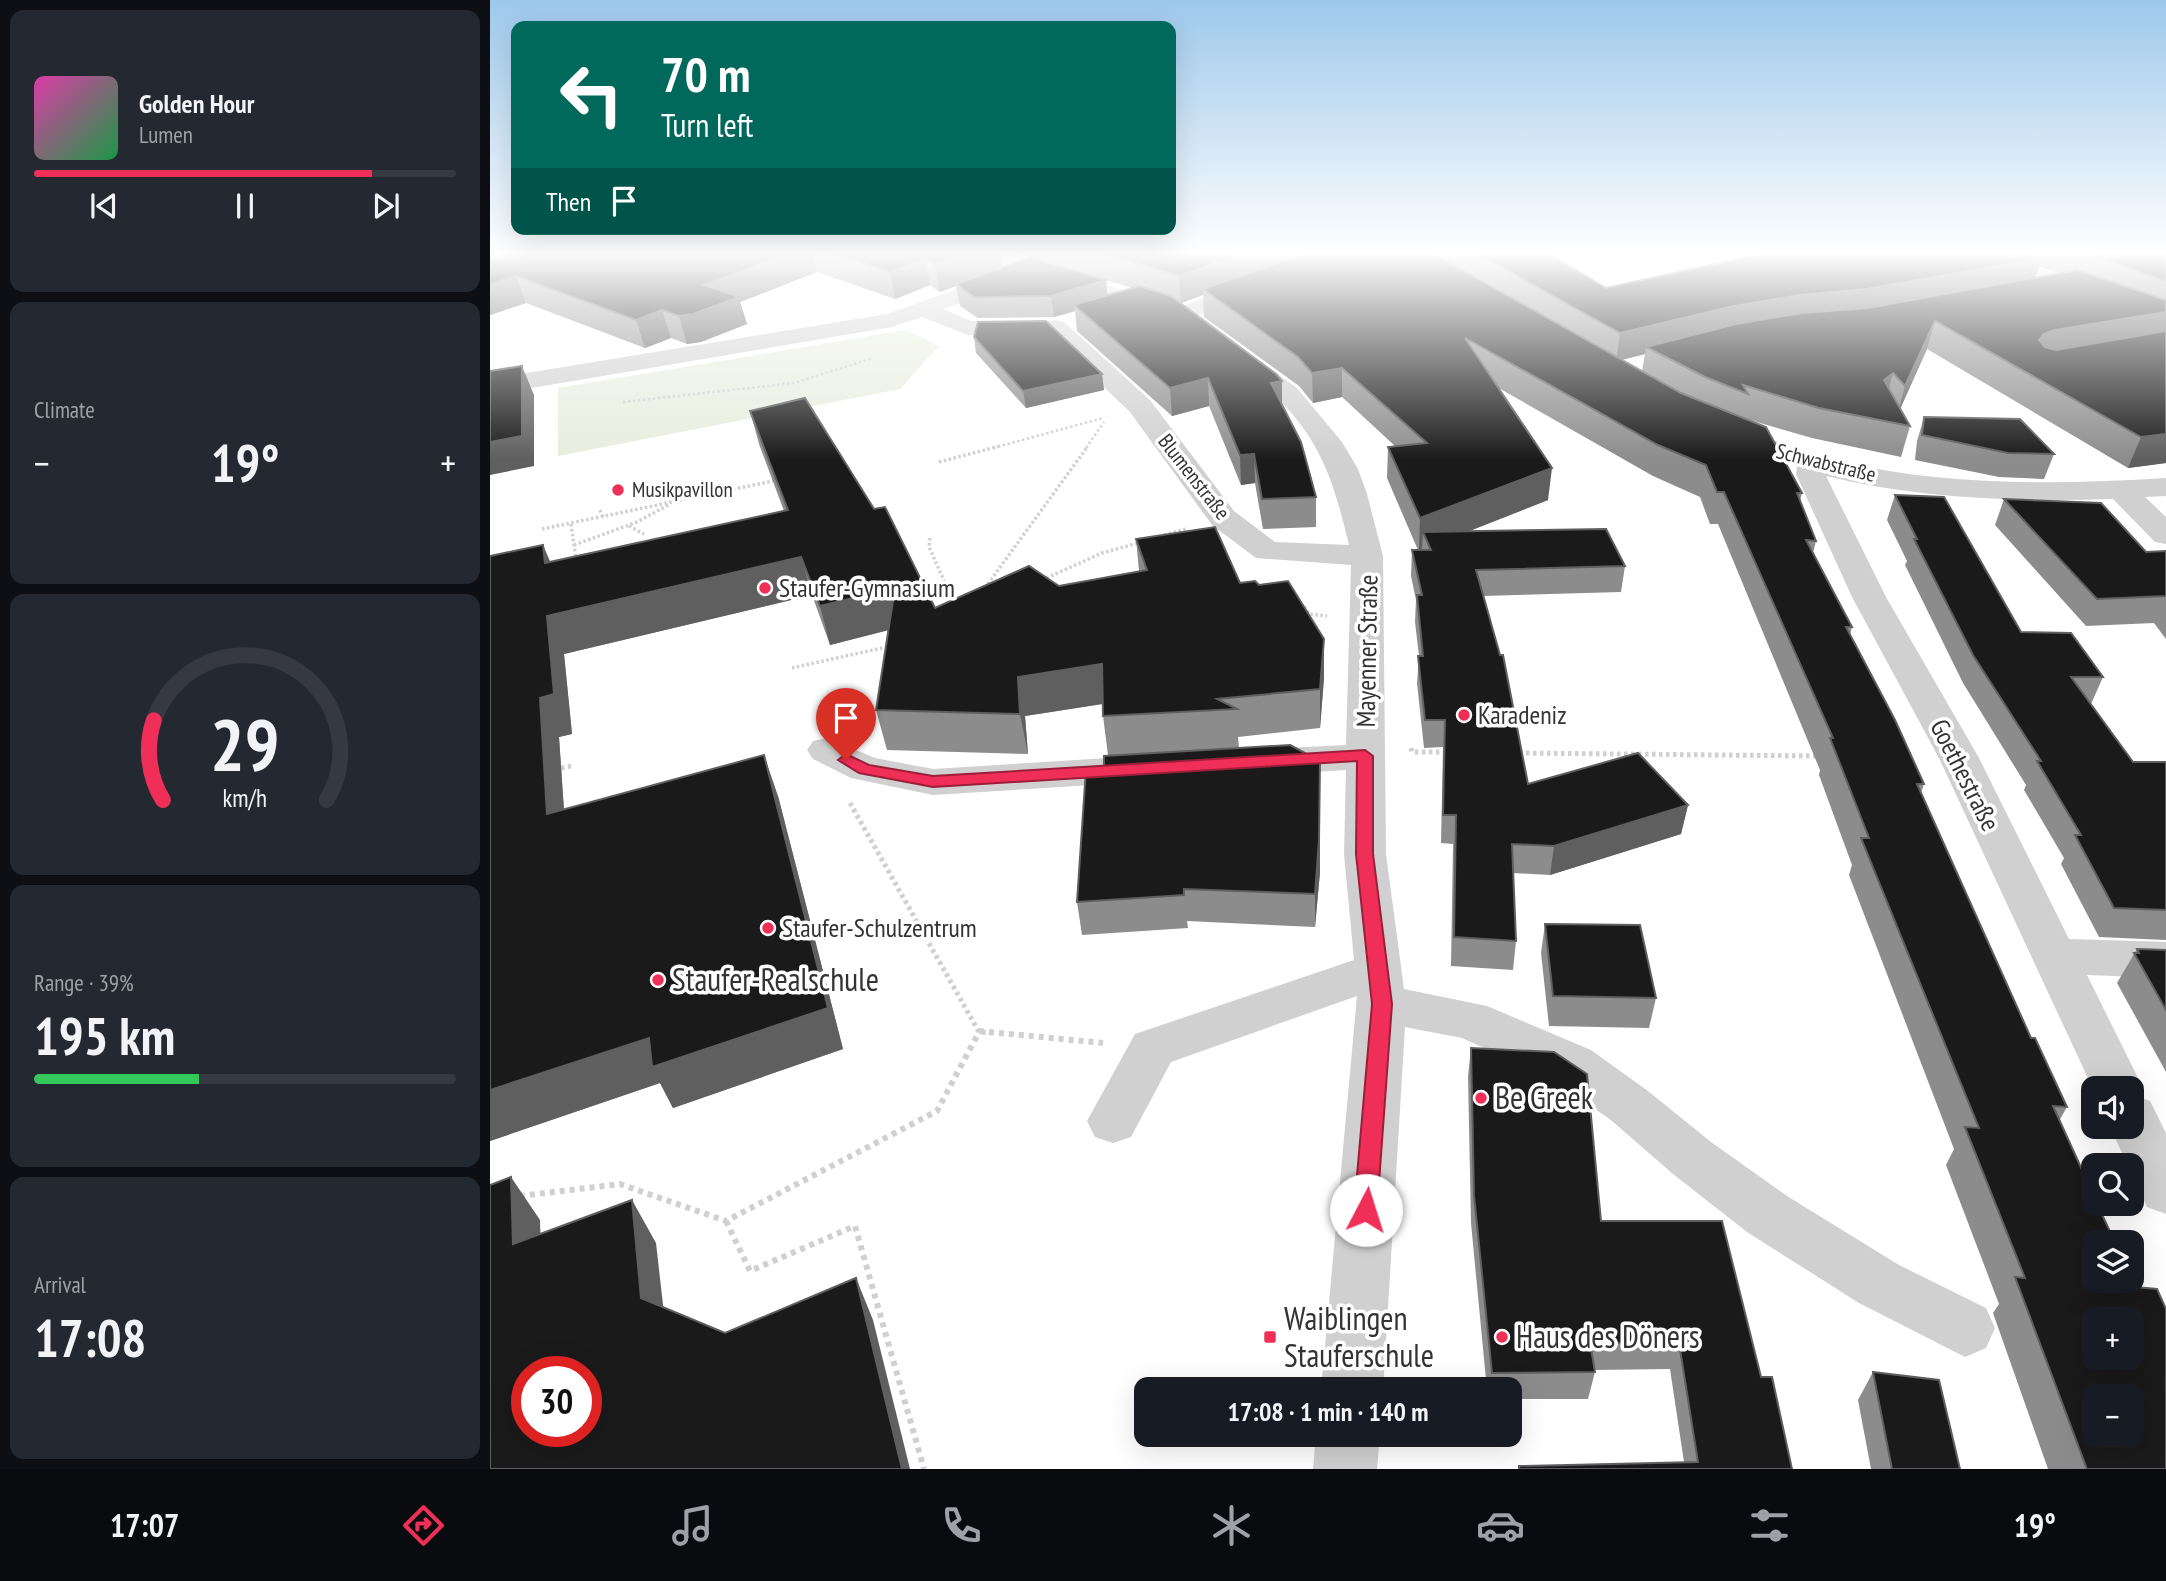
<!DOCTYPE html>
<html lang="en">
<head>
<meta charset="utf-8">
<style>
  :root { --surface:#171b24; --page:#242831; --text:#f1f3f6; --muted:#9ea1a6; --line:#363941; --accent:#f02f58 }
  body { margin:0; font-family:"PT Sans Narrow",sans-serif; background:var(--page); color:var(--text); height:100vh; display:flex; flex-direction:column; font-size:26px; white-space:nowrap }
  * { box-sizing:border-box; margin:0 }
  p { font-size:23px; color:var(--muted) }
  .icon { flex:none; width:38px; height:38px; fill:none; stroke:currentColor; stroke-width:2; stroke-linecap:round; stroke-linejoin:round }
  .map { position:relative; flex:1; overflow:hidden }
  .panel { display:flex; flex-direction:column; gap:10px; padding:10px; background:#0d0f14; width:490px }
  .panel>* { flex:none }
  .guide { position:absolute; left:21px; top:21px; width:665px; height:214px; border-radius:14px; box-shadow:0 7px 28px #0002; background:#00695c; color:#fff; overflow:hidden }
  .fabs { position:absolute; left:1591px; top:1076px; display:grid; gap:14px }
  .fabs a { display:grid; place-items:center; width:63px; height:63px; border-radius:14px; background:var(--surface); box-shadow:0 7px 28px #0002; font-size:35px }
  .speed { position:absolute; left:21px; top:1356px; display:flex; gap:14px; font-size:35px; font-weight:700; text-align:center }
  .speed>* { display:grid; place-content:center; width:91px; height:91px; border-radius:50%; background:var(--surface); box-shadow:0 7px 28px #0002; line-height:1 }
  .speed .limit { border:10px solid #d22; background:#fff; color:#111 }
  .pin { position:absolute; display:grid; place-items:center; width:60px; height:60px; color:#fff; margin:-72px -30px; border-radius:50% 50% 50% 0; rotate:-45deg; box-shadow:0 0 7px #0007 }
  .pin .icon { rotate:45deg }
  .me { position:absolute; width:77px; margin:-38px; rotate:5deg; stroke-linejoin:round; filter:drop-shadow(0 0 5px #0008) }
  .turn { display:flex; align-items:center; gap:24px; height:147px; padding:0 35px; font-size:32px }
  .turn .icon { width:91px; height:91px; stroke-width:2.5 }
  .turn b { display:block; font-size:49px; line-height:60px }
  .then { display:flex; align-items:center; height:66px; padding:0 35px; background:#0003; gap:14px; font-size:26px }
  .big { font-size:52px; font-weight:800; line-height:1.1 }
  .panel .card { flex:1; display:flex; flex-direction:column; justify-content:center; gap:10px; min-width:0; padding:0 24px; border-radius:14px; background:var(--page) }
  .panel .dial { align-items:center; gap:0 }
  .dial svg { height:182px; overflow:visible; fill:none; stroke:var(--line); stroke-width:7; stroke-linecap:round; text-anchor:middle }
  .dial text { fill:var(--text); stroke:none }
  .song { display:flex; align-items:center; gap:21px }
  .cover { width:84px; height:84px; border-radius:10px; background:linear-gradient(135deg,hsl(320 70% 55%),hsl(140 70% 35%)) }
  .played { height:7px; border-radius:4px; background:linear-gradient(90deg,var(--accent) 80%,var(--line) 80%) }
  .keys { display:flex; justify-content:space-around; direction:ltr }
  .heat { display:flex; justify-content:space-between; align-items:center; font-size:38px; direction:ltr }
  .charge { height:10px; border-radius:5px; background:linear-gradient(90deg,#34c759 39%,var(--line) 0) }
  .trip { position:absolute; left:644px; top:1377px; width:388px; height:70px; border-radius:14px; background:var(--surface); box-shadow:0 7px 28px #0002; font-weight:800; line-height:70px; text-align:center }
  .dock { display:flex; height:112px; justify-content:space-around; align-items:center; background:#090b0e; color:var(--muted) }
  .dock .icon { width:49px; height:49px }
  .dock .selected { color:var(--accent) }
  .dock b { font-size:32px; color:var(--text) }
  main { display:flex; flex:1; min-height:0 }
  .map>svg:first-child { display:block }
  .green { fill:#e8edde }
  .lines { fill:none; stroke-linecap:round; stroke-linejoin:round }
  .path-far3 { stroke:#d0d0d0; stroke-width:2.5; stroke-dasharray:2.5 2.5; stroke-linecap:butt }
  .path-far2 { stroke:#d0d0d0; stroke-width:3.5; stroke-dasharray:2.5 2.5; stroke-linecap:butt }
  .path-far1 { stroke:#d0d0d0; stroke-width:5; stroke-dasharray:3.5 3.5; stroke-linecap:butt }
  .path { stroke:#d0d0d0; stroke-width:6; stroke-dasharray:5 5; stroke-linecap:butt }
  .minor { fill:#d0d0d0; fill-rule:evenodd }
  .wall { fill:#8c8c8c; fill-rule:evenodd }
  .shaded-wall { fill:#5f5f5f }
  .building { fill:#1a1a1a; stroke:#5f5f5f; stroke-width:2; fill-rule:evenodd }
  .route { fill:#f02f58; stroke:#9c1f39; stroke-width:2 }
  .poi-dot { fill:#f02f58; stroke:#fff; stroke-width:2.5 }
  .labels { text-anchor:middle; stroke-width:7; stroke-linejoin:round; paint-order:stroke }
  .far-street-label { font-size:21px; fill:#333; stroke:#fff }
  .far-poi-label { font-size:21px; fill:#333; stroke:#fff; text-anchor:start }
  .poi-label { font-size:26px; fill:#333; stroke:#fff; text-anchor:start }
  .street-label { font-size:26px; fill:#333; stroke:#fff }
  .near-poi-label { font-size:32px; fill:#333; stroke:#fff; text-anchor:start }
</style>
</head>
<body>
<main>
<section class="panel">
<div class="card">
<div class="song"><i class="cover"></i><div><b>Golden Hour</b><p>Lumen</p></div></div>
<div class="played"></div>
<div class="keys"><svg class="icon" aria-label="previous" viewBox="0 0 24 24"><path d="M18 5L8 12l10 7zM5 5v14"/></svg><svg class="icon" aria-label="pause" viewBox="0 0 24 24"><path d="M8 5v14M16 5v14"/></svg><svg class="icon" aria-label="next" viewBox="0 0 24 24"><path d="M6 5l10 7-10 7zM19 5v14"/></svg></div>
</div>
<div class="card"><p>Climate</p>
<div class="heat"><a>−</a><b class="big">19°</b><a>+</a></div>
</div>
<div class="card dial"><svg viewBox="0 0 100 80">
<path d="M14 69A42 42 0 1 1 86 69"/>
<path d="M14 69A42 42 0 0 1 10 34" stroke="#f02f58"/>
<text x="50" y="56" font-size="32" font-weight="700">29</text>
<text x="50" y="72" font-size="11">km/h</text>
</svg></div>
<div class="card"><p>Range · 39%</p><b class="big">195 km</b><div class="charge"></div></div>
<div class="card"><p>Arrival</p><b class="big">17:08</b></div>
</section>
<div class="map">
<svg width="1676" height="1469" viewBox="0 0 1676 1469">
  <rect width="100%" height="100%" fill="#fff"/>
  <polygon class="green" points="416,330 449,346 410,389 68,456 68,388"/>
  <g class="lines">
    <g class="path-far3">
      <polyline points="133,402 304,383 383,358"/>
      <polyline points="503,448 613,418"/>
      <polyline points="596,448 614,422"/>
    </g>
    <g class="path-far2">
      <polyline points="449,462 510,446"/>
      <polyline points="110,510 113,517"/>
      <polyline points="81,524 86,559"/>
      <polyline points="139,526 154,534"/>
      <polyline points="52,529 283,481"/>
      <polyline points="674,535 696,529"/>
      <polyline points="440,538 439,547 465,605"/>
      <polyline points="84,545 147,522 180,504"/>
      <polyline points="552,580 612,553 652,542"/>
      <polyline points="495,588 598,446"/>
      <polyline points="814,607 819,614 837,616"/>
      <polyline points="302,668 401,646"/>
    </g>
    <g class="path-far1">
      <polyline points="921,748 922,752 958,752"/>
      <polyline points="1029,753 1329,756"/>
      <polyline points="71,768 81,766"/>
      <polyline points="360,803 489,1032 500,1033"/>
    </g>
    <g class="path">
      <polyline points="489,1031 613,1043"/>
      <polyline points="30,1196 130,1184 236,1221 447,1111 489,1032"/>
      <polyline points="236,1221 260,1271 365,1226 434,1469"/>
    </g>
    <g class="minor">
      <polygon points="487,254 521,254 687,308 834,254 866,254 863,259 692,321 490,259"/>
      <polygon points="1477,254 1509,254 1676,314 1676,329 1480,259"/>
      <polygon points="516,272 524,274 527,279 524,284 453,309 481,321 537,320 546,322 549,327 546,332 478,335 432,317 402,327 0,395 0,379 397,314"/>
      <path d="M565 320 574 322 660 400 744 511 785 542 859 545C845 487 833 443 789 400 775 386 757 375 741 363L737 358 741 353 750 350 759 353 807 388 852 442 868 469 877 494 893 556 896 854 914 989 997 1006 1101 1050 1158 1091 1221 1142 1297 1196 1409 1265 1496 1308 1505 1328 1496 1348 1475 1357 1369 1303 1257 1232 1183 1174 1122 1121 1065 1080 972 1038 915 1027 893 1390H831L867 996 681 1062 641 1137 623 1143 605 1137 597 1121 645 1034 864 960 854 854 856 770 776 775 762 771 756 762 762 753 776 749 856 745 861 565 766 558 722 525 640 412 556 332 553 327 556 322Z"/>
      <path d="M1241 427C1277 436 1311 452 1347 461 1455 486 1567 485 1676 478V496L1655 497 1676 517V544L1665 542 1623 499C1527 502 1430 499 1336 476L1396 597 1489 758 1579 939 1676 942V978L1597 975 1653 1088 1649 1097 1660 1101 1676 1133V1214L1657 1207 1642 1174V1166H1638L1620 1127H1642V1088L1603 1089 1449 758 1362 597 1306 474 1307 467 1231 441 1227 435 1231 429Z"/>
      <polygon points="337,738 385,758 443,769 650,756 664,760 670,769 664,778 650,782 443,795 361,778 323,759 317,750 323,741"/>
      <polygon points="826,1435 890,1435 887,1469 823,1469"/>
    </g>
  </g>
  <g class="wall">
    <path d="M0 254H511L513 267 540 257 530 254H1059L1116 288 1270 254H1676V463L1638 468 1437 349 1410 409 1420 426 1411 457 1322 438 1253 418 1312 493 1310 501 1326 541 1323 553 1362 627 1360 635 1434 784 1431 793 1541 1038 1577 1107 1569 1121 1676 1469H1558L1503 1313 1509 1304 1456 1165 1464 1149 1359 875 1362 865 1329 775 1330 770 1228 524H1220L1210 497 1163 476 1007 387 1058 500 979 531 1135 566 1131 592 993 596 1038 784 1198 805 1191 834 1060 875 1023 873 1026 941 1023 970 961 966 963 844 951 843 953 747 934 748 927 683 929 656 925 622 926 600 921 576 922 550H928L897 478 898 447 905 446 852 397 823 403 809 386 714 317 713 295 691 303 792 405 826 497V527L773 529 765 483 751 485 719 406 682 416 587 331 585 311 564 317 488 318 470 306 466 286 450 292 440 285 405 299 327 272 250 302 257 324 211 342 197 344 181 338 155 348 36 303 0 315ZM1549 266 1569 273 1545 277ZM616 280 642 288 617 295ZM1155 354 1152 371 1132 360Z"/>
    <polygon points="484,337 612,374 614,390 536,408 486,353"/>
    <polygon points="260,411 445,608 649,571 646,539 750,583 834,678 830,728 748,737 749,748 830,872 825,927 697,921 698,928 592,935 587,902 614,768 618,755 613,716 613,704 535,716 538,754 397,750 386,710 399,630 340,645 322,595 74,654 82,734 69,737 74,810 288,796 353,1049 183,1108 170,1083 0,1141 0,556 60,562 294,511 269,444"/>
    <polygon points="1434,417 1564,454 1554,479 1509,477 1425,460 1427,441"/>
    <polygon points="1405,495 1531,632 1613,677 1601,704 1643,762 1676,762 1676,940 1609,937 1571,864 1574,858 1534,790 1536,785 1473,683 1415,565 1417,561 1397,520"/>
    <polygon points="1514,499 1656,552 1676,551 1676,639 1664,623 1596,626 1505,525"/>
    <polygon points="1055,924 1166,998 1159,1028 1059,1026 1051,953"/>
    <polygon points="1647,949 1676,950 1676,1072 1627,983"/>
    <polygon points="981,1048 1111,1221 1271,1377 1302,1469 1028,1469 1029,1466 1194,1462 1180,1369 1104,1370 1105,1372 1098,1399 1020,1399 1020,1390 997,1390 981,1223 978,1076"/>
    <polygon points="1383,1372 1470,1469 1381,1469 1368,1400"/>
  </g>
  <g class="shaded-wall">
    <polygon points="299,254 323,254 327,272 250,302 257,324 211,342 197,344 189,316 214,285"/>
    <polygon points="476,254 511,254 513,268 466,284 466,286 450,292 445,265"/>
    <polygon points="752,254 826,254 713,289 713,295 691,303 689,276"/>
    <polygon points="1552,258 1543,284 1156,347 1155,354 1126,361 1130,333 1244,306"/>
    <polygon points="435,259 440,285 405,299 400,272"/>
    <polygon points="26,276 36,303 0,315 0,284"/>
    <polygon points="616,280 618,301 584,305 585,311 564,317 561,296"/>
    <polygon points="172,310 181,338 155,348 146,320"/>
    <polygon points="1676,312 1676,337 1555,358 1549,340 1554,334 1565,330"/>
    <polygon points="1445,321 1437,349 1407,416 1415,386"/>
    <polygon points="32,366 44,395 44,466 0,475 0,442"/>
    <polygon points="852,368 852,397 823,403 822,373"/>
    <polygon points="1403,373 1395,403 1394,380"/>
    <polygon points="612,374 614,390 536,408 533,391"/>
    <polygon points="718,378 719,406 682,416 680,388"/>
    <polygon points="792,381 792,408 781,383"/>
    <polygon points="1676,434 1676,463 1638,468 1651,437"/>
    <polygon points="764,454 765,483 751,485 750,455"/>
    <polygon points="1062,468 1058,500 939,547 933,532 932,550 929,551 930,518"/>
    <polygon points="53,545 69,582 55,563"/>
    <polygon points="311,557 322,595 74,654 82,734 69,737 77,855 57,814 50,698 57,616"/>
    <polygon points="405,588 414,626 340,645 330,606"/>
    <polygon points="834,639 834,678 830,728 830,689"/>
    <polygon points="612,664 618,703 535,716 538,754 530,714 528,677"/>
    <polygon points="274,755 288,796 353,1049 183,1108 170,1083 0,1141 0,1090"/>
    <polygon points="830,761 830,872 825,927 825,894"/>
    <polygon points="1198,805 1191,834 1060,875 1064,846"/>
    <polygon points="21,1177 50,1220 52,1286 23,1244"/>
    <polygon points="142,1200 166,1243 177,1340 151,1298"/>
    <polygon points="366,1278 383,1320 420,1469 412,1469"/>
  </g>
  <g class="building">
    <polygon points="33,254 299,254 214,285 249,297 203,314 189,316 172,310 146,320 26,276 0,284 0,259"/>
    <polygon points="345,254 476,254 445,265 435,259 400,272"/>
    <polygon points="614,254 752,254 689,276"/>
    <path d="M812 254H944L1191 393 1276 427 1312 493H1307L1326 541 1316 540 1362 627H1356L1405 720 1434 784H1427L1541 1038H1545L1577 1107 1563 1106 1603 1194V1204H1607L1625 1242H1603V1281H1642V1279L1645 1287 1667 1289 1676 1309V1469H1597L1525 1277 1535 1278 1475 1127 1489 1128 1371 838H1379L1340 738H1343L1234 492H1227L1216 465 1168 445 975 338 1062 468 930 518 898 447 937 443 852 368 822 373 808 357 713 289ZM1603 1320H1642V1358H1603ZM1603 1396H1642V1435H1603Z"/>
    <polygon points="988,254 1059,254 1116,288 1270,254 1541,254 1552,258 1377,289 1310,295 1244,306 1130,333"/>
    <polygon points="1599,254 1676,254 1676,281"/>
    <polygon points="541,257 616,280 561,296 484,297 466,284"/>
    <polygon points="1587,270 1676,300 1676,312 1565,330 1554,334 1549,340 1555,347 1566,350 1676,331 1676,434 1651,437 1445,321 1415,386 1403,373 1394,380 1420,426 1329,408 1253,385 1258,394 1215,377 1156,347 1246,324 1311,313 1378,308"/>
    <polygon points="649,286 681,296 786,374 792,381 781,383 811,442 826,497 772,499 764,454 750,455 718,378 680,388 584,305"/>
    <polygon points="556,321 612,374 533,391 484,337 488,322"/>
    <polygon points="32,366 32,436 0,442 0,371"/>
    <polygon points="315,398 384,509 395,507 445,608 539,566 569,586 657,570 646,539 725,527 750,583 765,581 769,585 798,581 834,639 830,689 727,699 747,709 613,716 612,664 528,677 530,714 386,710 405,588 330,606 311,557 57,616 64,694 50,698 57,814 274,755 338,1008 162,1067 159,1038 0,1090 0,556 53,545 55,563 298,510 260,411"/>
    <polygon points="1434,417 1530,419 1564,454 1518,453 1432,435"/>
    <polygon points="1405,495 1454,497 1531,632 1581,633 1613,677 1581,677 1643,762 1676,762 1676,910 1624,908 1585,835 1591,835 1547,761 1551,761 1483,655 1424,539 1427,539"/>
    <polygon points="1514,499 1611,503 1656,552 1676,551 1676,596 1607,599"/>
    <polygon points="1116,529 1135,566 986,570 1010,655 1013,655 1038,784 1148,753 1198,805 1064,846 1022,844 1026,941 964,937 966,815 953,815 955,720 935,720 928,656 933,656 927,595 932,595 922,550 941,550 933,532"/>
    <polygon points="800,745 830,761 829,840 825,894 694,889 694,895 587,902 596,769 614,768 614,756"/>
    <polygon points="1055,924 1150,925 1166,998 1063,996"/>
    <polygon points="1647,949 1676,950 1676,1010 1644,953 1649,953"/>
    <polygon points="981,1048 1064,1052 1097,1074 1111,1221 1232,1221 1271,1377 1282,1377 1302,1469 1029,1469 1029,1466 1208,1462 1189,1343 1100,1343 1105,1372 1002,1373 984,1195"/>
    <path d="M21 1177 23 1244 142 1200 151 1298 235 1333 366 1278 412 1469H0V1185ZM37 1372H96V1432H37Z"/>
    <polygon points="1383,1372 1449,1380 1470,1469 1402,1469"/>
  </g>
  <linearGradient id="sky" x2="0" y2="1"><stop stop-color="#9dc8eb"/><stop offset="0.55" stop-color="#fff"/><stop offset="1" stop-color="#fff" stop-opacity="0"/></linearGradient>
  <rect width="1676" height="460" fill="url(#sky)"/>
  <polygon class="route" points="875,750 883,756 883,854 902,1004 887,1210 884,1218 876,1221 868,1218 864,1210 882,1004 866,854 867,761 443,787 369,773 348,760 356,754 379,765 443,776"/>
  <g class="poi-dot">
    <circle cx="128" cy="490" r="7"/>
    <circle cx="275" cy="588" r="7"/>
    <circle cx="974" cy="715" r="7"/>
    <circle cx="278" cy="928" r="7"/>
    <circle cx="168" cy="980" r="7"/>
    <circle cx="991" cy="1098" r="7"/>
    <rect x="773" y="1330" width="14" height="14" rx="3.5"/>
    <circle cx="1012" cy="1337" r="7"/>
  </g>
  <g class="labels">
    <g class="far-street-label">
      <text transform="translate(1336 463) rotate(14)" y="7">Schwabstraße</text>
      <text transform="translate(704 477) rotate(52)" y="7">Blumenstraße</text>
    </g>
    <g class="far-poi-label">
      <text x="142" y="497">Musikpavillon</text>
    </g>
    <g class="poi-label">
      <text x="289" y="597">Staufer-Gymnasium</text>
      <text x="988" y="724">Karadeniz</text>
      <text x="292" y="937">Staufer-Schulzentrum</text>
    </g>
    <g class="street-label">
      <text transform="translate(877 651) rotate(-89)" y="9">Mayenner Straße</text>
      <text transform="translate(1475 775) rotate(63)" y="9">Goethestraße</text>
    </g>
    <g class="near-poi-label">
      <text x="182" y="991">Staufer-Realschule</text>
      <text x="1005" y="1109">Be Greek</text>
      <text x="794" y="1330">Waiblingen<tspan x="794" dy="37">Stauferschule</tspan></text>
      <text x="1026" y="1348">Haus des Döners</text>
    </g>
  </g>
</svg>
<div class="fabs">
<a><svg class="icon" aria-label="sound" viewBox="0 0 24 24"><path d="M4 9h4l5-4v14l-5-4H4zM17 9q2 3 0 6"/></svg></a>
<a><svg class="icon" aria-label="search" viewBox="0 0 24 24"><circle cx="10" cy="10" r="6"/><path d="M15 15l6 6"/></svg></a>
<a><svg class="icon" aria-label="layers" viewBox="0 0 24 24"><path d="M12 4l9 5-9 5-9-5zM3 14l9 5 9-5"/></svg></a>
<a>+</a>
<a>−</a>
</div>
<div class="speed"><div class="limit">30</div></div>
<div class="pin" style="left:356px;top:760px;background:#d93025"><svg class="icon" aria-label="arrive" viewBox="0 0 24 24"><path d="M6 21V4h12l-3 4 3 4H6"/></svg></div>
<svg class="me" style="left:876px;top:1210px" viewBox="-20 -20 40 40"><circle r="19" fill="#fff"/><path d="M0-13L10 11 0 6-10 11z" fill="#f02f58"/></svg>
<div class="trip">17:08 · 1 min · 140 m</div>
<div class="guide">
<div class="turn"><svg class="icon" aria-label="left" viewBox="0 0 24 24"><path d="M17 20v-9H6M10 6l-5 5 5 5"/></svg><div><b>70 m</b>Turn left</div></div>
<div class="then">Then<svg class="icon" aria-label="arrive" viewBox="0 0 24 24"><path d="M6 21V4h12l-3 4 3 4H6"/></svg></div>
</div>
</div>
</main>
<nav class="dock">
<b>17:07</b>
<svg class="icon selected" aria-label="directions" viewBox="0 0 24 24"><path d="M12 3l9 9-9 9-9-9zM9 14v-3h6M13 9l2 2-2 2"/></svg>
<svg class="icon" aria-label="music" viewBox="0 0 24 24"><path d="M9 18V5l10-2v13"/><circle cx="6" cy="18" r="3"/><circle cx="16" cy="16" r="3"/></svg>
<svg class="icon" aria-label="phone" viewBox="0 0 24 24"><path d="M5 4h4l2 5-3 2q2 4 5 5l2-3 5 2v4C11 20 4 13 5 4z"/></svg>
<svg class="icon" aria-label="climate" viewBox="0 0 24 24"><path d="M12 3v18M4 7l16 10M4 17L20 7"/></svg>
<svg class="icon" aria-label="car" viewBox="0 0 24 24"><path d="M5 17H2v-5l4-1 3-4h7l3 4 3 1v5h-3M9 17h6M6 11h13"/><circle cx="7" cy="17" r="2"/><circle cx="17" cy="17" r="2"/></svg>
<svg class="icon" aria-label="filters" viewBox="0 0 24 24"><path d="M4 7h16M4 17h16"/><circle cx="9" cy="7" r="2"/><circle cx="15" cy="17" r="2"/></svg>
<b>19°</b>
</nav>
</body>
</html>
